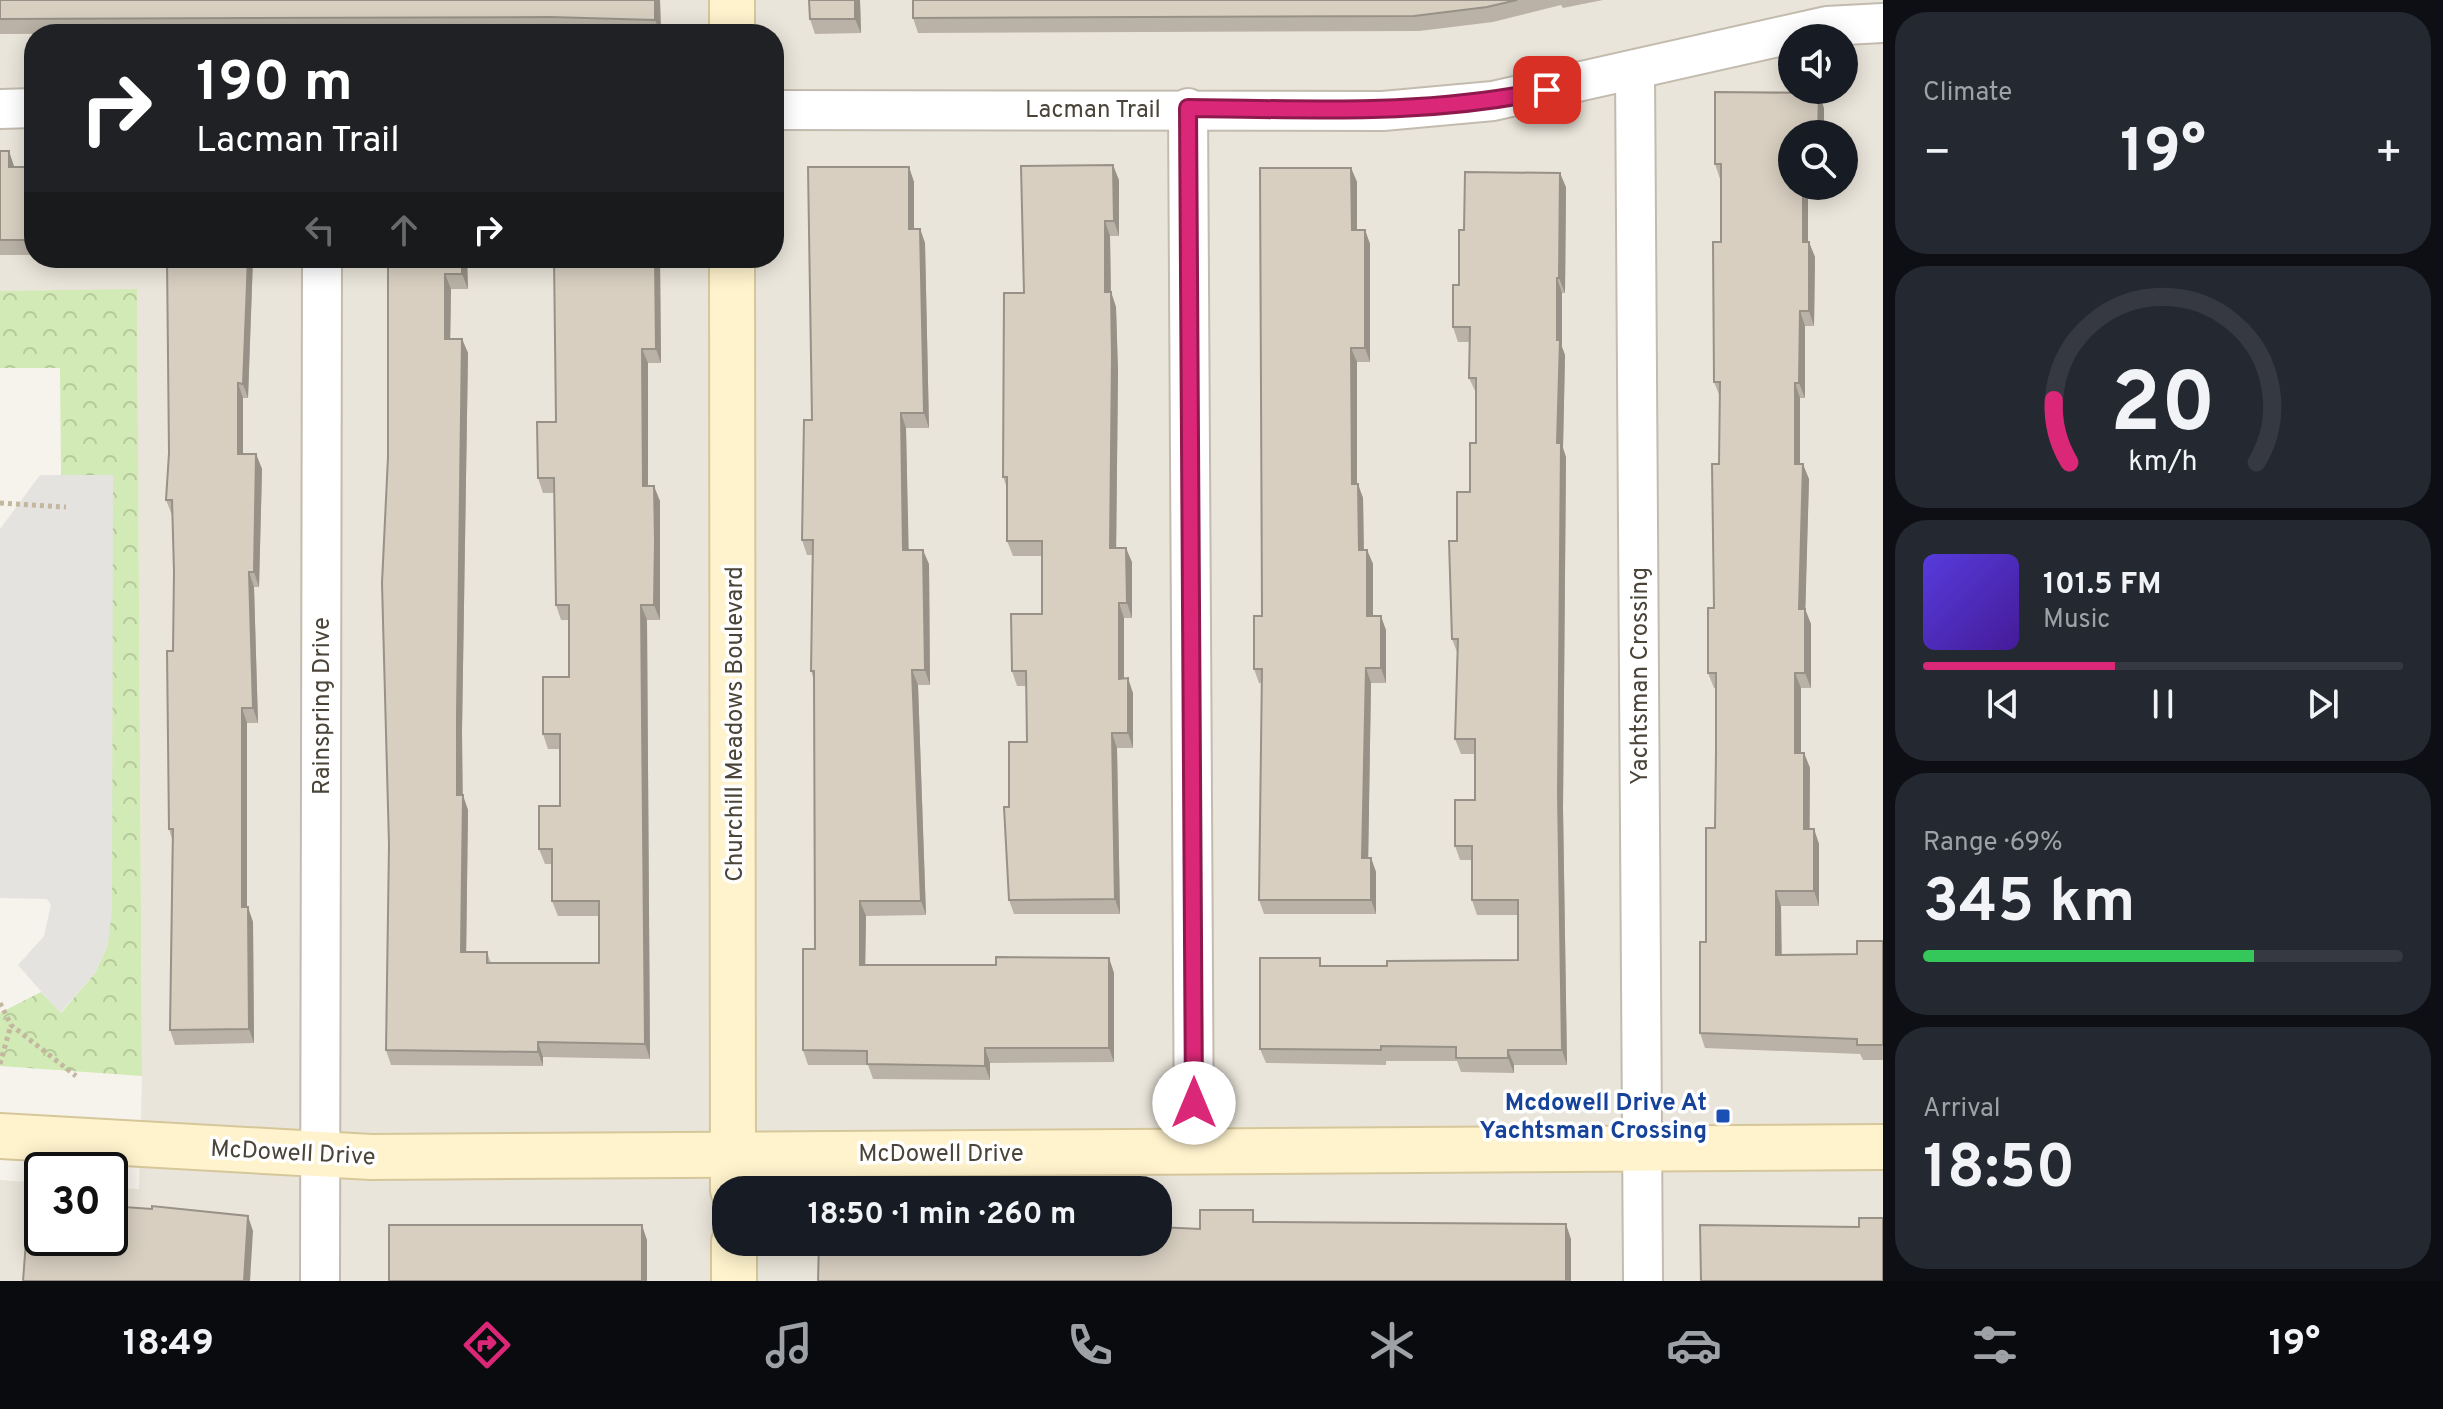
<!DOCTYPE html>
<html lang="en">
<head>
<meta charset="utf-8">
<style>
  :root { --surface:#171b24; --page:#242831; --text:#f1f3f6; --muted:#9ea1a6; --line:#363941; --accent:#db2777 }
  body { margin:0; font-family:Overpass,sans-serif; background:var(--page); color:var(--text); height:100vh; display:flex; flex-direction:column; font-size:30px; white-space:nowrap }
  * { box-sizing:border-box; margin:0 }
  p { font-size:26px; color:var(--muted) }
  .icon { flex:none; width:44px; height:44px; fill:none; stroke:currentColor; stroke-width:2; stroke-linecap:round; stroke-linejoin:round }
  .map { position:relative; flex:1; overflow:hidden }
  .panel { display:flex; flex-direction:column; gap:12px; padding:12px; background:#0d0f14; width:560px }
  .panel>* { flex:none }
  .top-card { position:absolute; left:24px; top:24px; width:760px; height:244px; border-radius:32px; box-shadow:0 4px 20px #0003; background:#202124; color:#fff; overflow:hidden }
  .fabs { position:absolute; left:1778px; top:24px; display:grid; gap:16px }
  .fabs a { display:grid; place-items:center; width:80px; height:80px; border-radius:50%; background:var(--surface); box-shadow:0 4px 20px #0003; font-size:40px }
  .speed { position:absolute; left:24px; top:1152px; display:flex; gap:16px; font-size:40px; font-weight:700; text-align:center }
  .speed>* { display:grid; place-content:center; width:104px; height:104px; border-radius:50%; background:var(--surface); box-shadow:0 4px 20px #0003; line-height:1 }
  .speed .limit { border:4px solid #111; border-radius:12px; background:#fff; color:#111 }
  .pin { position:absolute; display:grid; place-items:center; width:68px; height:68px; color:#fff; margin:-34px; border-radius:16px; box-shadow:0 4px 12px #0006 }
  .me { position:absolute; width:88px; margin:-44px; rotate:0deg; stroke-linejoin:round; filter:drop-shadow(0 0 6px #0008) }
  .turn { display:flex; align-items:center; gap:28px; height:168px; padding:0 40px; font-size:36px }
  .turn .icon { width:104px; height:104px; stroke-width:2.5 }
  .turn b { display:block; font-size:56px; line-height:68px }
  .lanes { display:flex; align-items:center; height:76px; padding:0 40px; background:#0003; justify-content:center; gap:40px; direction:ltr }
  .lanes .off { opacity:.35 }
  .big { font-size:60px; font-weight:700; line-height:1.1 }
  .panel .card { flex:1; display:flex; flex-direction:column; justify-content:center; gap:12px; min-width:0; padding:0 28px; border-radius:32px; background:var(--page) }
  .panel .dial { align-items:center; gap:0 }
  .dial svg { height:208px; overflow:visible; fill:none; stroke:var(--line); stroke-width:7; stroke-linecap:round; text-anchor:middle }
  .dial text { fill:var(--text); stroke:none }
  .song { display:flex; align-items:center; gap:24px }
  .cover { width:96px; height:96px; border-radius:12px; background:linear-gradient(135deg,hsl(250 70% 55%),hsl(260 70% 35%)) }
  .played { height:8px; border-radius:4px; background:linear-gradient(90deg,var(--accent) 40%,var(--line) 40%) }
  .keys { display:flex; justify-content:space-around; direction:ltr }
  .heat { display:flex; justify-content:space-between; align-items:center; font-size:44px; direction:ltr }
  .charge { height:12px; border-radius:6px; background:linear-gradient(90deg,#34c759 69%,var(--line) 0) }
  .trip { position:absolute; left:712px; top:1176px; width:460px; height:80px; border-radius:32px; background:var(--surface); box-shadow:0 4px 20px #0003; font-weight:700; line-height:80px; text-align:center }
  .tabs { display:flex; height:128px; justify-content:space-around; align-items:center; background:#090b0e; color:var(--muted) }
  .tabs .icon { width:56px; height:56px }
  .tabs .current { color:var(--accent) }
  .tabs b { font-size:36px; color:var(--text) }
  main { display:flex; flex:1; min-height:0 }
  .map>svg:first-child { display:block }
  .residential { fill:#eae5da; fill-rule:evenodd }
  .park { fill:url(#park-crowns) }
  .parking { fill:#e5e3e0 }
  .lines { fill:none; stroke-linecap:round; stroke-linejoin:round }
  .street-casing { stroke:#c2bbae; stroke-width:42 }
  .secondary-casing { stroke:#d6c79b; stroke-width:48 }
  .path { stroke:#c4b79f; stroke-width:5; stroke-dasharray:4 4; stroke-linecap:butt }
  .street { stroke:#fff; stroke-width:38 }
  .secondary { stroke:#fff3cd; stroke-width:44 }
  .wall { fill:#bab2a6 }
  .shaded-wall { fill:#979187 }
  .building { fill:#d8cfc1; stroke:#979187; stroke-width:2 }
  .route-casing { stroke:#8e194d; stroke-width:20 }
  .route { stroke:#db2777; stroke-width:14 }
  .transit-dot { fill:#1a4fb4; stroke:#fff; stroke-width:3 }
  .labels { text-anchor:middle; stroke-width:7; stroke-linejoin:round; paint-order:stroke }
  .street-label { font-size:24px; fill:#4b4439; stroke:#fff }
  .transit-label { font-size:24px; font-weight:bold; fill:#164399; stroke:#fff; text-anchor:end }
</style>
</head>
<body>
<main>
<div class="map">
<svg width="1883" height="1281" viewBox="0 0 1883 1281">
  <defs>
    <pattern id="park-crowns" width="20" height="18" patternUnits="userSpaceOnUse" patternTransform="scale(2)"><rect width="20" height="18" fill="#d2eab5"/><path d="M2 6a3 3 0 1 1 6 0M12 15a3 3 0 1 1 6 0" fill="none" stroke="#b6ca9c"/></pattern>
  </defs>
  <rect width="100%" height="100%" fill="#f6f3ec"/>
  <path class="residential" d="M0 0H1883V1281H0V1180L42 1183V1238H110V1188L139 1189 142 1076 137 290 0 291ZM34 34H774V258H34ZM1792 38H1844V90H1792ZM1792 134H1844V186H1792ZM726 1190H1158V1242H726Z"/>
  <polygon class="park" points="137,289 142,1076 0,1066 0,1013 41,992 61,1013 95,973 108,944 112,475 61,475 60,368 0,368 0,291"/>
  <polygon class="parking" points="40,475 113,475 112,911 108,944 95,973 60,1013 18,965 44,936 51,905 47,899 0,898 0,529"/>
  <g class="lines">
    <defs>
      <g id="street">
        <polyline points="1635,71 1643,1281"/>
        <polyline points="1188,108 1194,1149"/>
        <polyline points="0,109 34,108"/>
        <polyline points="774,110 1383,111 1493,101 1827,26 1883,23"/>
        <polyline points="320,1281 322,258"/>
      </g>
      <g id="secondary">
        <polyline points="732,34 732,0"/>
        <polyline points="732,258 733,1190"/>
        <polyline points="0,1136 371,1157 1883,1147"/>
        <polyline points="734,1242 734,1281"/>
      </g>
    </defs>
    <use href="#street" class="street-casing"/>
    <use href="#secondary" class="secondary-casing"/>
    <g class="path">
      <polyline points="0,503 66,507"/>
      <polyline points="0,1003 11,1025 76,1076"/>
      <polyline points="0,1064 11,1025"/>
    </g>
    <use href="#street" class="street"/>
    <use href="#secondary" class="secondary"/>
  </g>
  <g class="wall">
    <polygon points="0,0 660,0 661,34 555,32 0,34"/>
    <polygon points="809,0 860,0 861,33 815,34 810,19"/>
    <polygon points="913,0 1603,0 1563,8 1561,5 1493,22 1419,31 918,33 913,18"/>
    <polygon points="1824,108 1792,134 1808,242 1815,257 1814,326 1805,326 1805,398 1800,398 1800,464 1809,479 1805,609 1811,624 1811,688 1801,688 1801,753 1804,753 1810,768 1810,829 1814,829 1819,844 1819,906 1781,906 1781,955 1857,954 1883,941 1883,1060 1863,1060 1860,1054 1705,1048 1700,1033 1715,828 1716,752 1716,688 1714,688 1708,673 1714,608 1719,464 1720,397 1714,382 1721,242 1721,179 1720,179 1715,164"/>
    <polygon points="0,151 14,167 34,167 34,255 0,255"/>
    <polygon points="909,167 914,182 914,229 920,229 925,243 929,428 906,428 908,550 929,564 930,685 918,685 926,915 866,916 865,965 996,965 1109,958 1114,973 1114,1062 990,1063 990,1080 873,1079 868,1065 808,1065 803,1050 815,949 814,680 811,671 812,555 807,555 802,540 812,420"/>
    <polygon points="1351,168 1357,182 1357,230 1365,230 1370,244 1370,362 1357,362 1357,484 1363,498 1364,550 1367,550 1373,564 1373,616 1386,630 1386,683 1371,683 1368,858 1371,858 1376,872 1376,914 1264,914 1259,900 1262,683 1259,683 1254,669 1262,616"/>
    <polygon points="1119,180 1119,236 1110,236 1111,292 1116,307 1118,372 1116,548 1132,562 1132,618 1124,618 1124,678 1133,693 1133,748 1117,748 1120,914 1014,914 1009,900 1009,807 1027,742 1026,686 1017,686 1012,671 1042,614 1042,556 1013,556 1007,541 1007,488 1003,477 1024,293"/>
    <polygon points="1566,187 1565,293 1562,293 1562,347 1565,355 1563,448 1566,457 1563,808 1567,1065 1514,1065 1514,1073 1461,1072 1457,1061 1386,1061 1386,1065 1266,1063 1260,1049 1323,966 1387,966 1518,960 1518,915 1477,915 1472,900 1472,860 1460,860 1455,846 1475,800 1475,754 1461,754 1455,739 1457,652 1452,639 1457,541 1470,492 1476,443 1476,393 1469,378 1470,342 1458,342 1453,327 1464,230"/>
    <polygon points="167,258 253,258 248,398 243,398 243,454 256,454 262,469 259,587 254,587 258,723 247,723 247,907 253,922 254,1043 175,1045 170,1030 172,839 169,829 173,651 174,571 172,515 166,500 169,453"/>
    <polygon points="388,258 467,258 468,289 451,289 450,339 462,339 468,353 462,730 462,795 468,810 466,952 487,952 491,963 599,963 599,916 558,916 552,901 552,864 545,864 539,849 560,806 560,749 548,749 543,734 569,677 569,620 561,620 556,605 554,493 543,493 538,478 556,422 554,258 660,258 661,363 648,363 648,486 660,501 660,620 647,620 650,1059 543,1057 543,1066 391,1065 386,1050 389,845"/>
  </g>
  <g class="shaded-wall">
    <polygon points="655,0 660,0 661,34 655,20"/>
    <polygon points="855,0 860,0 861,33 855,19"/>
    <polygon points="1819,93 1824,108 1824,134 1818,134"/>
    <polygon points="9,151 14,166 14,182 9,167"/>
    <polygon points="1113,165 1119,180 1119,236 1114,221"/>
    <polygon points="909,167 914,182 914,243 909,229"/>
    <polygon points="1351,168 1357,182 1357,244 1352,230"/>
    <polygon points="1560,173 1566,187 1565,293 1559,278"/>
    <polygon points="1803,186 1808,186 1808,257 1803,242"/>
    <polygon points="1105,221 1110,236 1111,307 1105,292"/>
    <polygon points="920,229 925,243 929,428 924,413"/>
    <polygon points="1365,230 1370,244 1370,362 1365,348"/>
    <polygon points="1809,242 1815,257 1814,326 1809,311"/>
    <polygon points="248,258 253,258 248,398 243,384"/>
    <polygon points="462,258 467,258 468,289 462,274"/>
    <polygon points="655,258 660,258 661,363 656,349"/>
    <polygon points="445,274 451,289 450,353 445,339"/>
    <polygon points="1557,278 1562,293 1562,347 1565,355 1563,448 1566,457 1563,808 1567,1065 1562,1050 1558,793"/>
    <polygon points="1111,292 1116,307 1118,372 1116,562 1110,548"/>
    <polygon points="1800,311 1805,326 1805,398 1799,383"/>
    <polygon points="462,339 468,353 462,730 463,810 457,795 457,716"/>
    <polygon points="1351,348 1357,362 1357,498 1352,484"/>
    <polygon points="642,349 648,363 648,501 643,486"/>
    <polygon points="238,383 243,398 243,469 238,454"/>
    <polygon points="1795,383 1800,398 1800,479 1795,464"/>
    <polygon points="901,413 906,428 909,564 903,550"/>
    <polygon points="256,454 262,469 259,587 254,572"/>
    <polygon points="1803,464 1809,479 1805,624 1799,609"/>
    <polygon points="1358,484 1363,498 1364,565 1359,550"/>
    <polygon points="654,486 660,501 660,620 654,605"/>
    <polygon points="1126,548 1132,562 1132,618 1127,603"/>
    <polygon points="923,550 929,564 930,685 925,670"/>
    <polygon points="1367,550 1373,564 1373,630 1367,616"/>
    <polygon points="249,572 254,587 258,723 253,708"/>
    <polygon points="1119,603 1124,618 1124,693 1119,679"/>
    <polygon points="641,605 647,620 650,1059 645,1044"/>
    <polygon points="1805,609 1811,624 1811,688 1805,673"/>
    <polygon points="1381,616 1386,630 1386,683 1381,668"/>
    <polygon points="1366,668 1371,683 1368,872 1362,858"/>
    <polygon points="912,670 918,685 926,915 921,901"/>
    <polygon points="1795,673 1801,688 1801,768 1795,753"/>
    <polygon points="1128,678 1133,693 1133,748 1128,733"/>
    <polygon points="242,708 247,723 247,921 242,907"/>
    <polygon points="1112,733 1117,748 1120,914 1115,899"/>
    <polygon points="1804,753 1810,768 1809,844 1804,829"/>
    <polygon points="463,795 468,810 466,966 461,952"/>
    <polygon points="1814,829 1819,844 1819,906 1814,891"/>
    <polygon points="1371,858 1376,872 1376,914 1371,900"/>
    <polygon points="1776,891 1781,906 1782,970 1776,955"/>
    <polygon points="860,901 866,916 865,980 860,965"/>
    <polygon points="248,907 253,922 254,1043 249,1029"/>
    <polygon points="1109,958 1114,973 1114,1062 1109,1048"/>
    <polygon points="538,1042 543,1057 543,1066 538,1052"/>
    <polygon points="985,1048 990,1063 990,1080 985,1066"/>
    <polygon points="1508,1050 1514,1065 1514,1073 1508,1058"/>
    <polygon points="248,1216 253,1231 250,1281 244,1281"/>
    <polygon points="1566,1224 1571,1239 1571,1281 1566,1281"/>
    <polygon points="642,1225 647,1240 647,1281 642,1281"/>
  </g>
  <g class="building">
    <polygon points="0,0 655,0 655,20 550,17 0,19"/>
    <polygon points="809,0 855,0 855,19 810,19"/>
    <polygon points="913,0 1517,0 1487,7 1414,16 913,18"/>
    <polygon points="1715,92 1819,93 1818,134 1792,134 1792,186 1803,186 1803,242 1809,242 1809,311 1800,311 1799,383 1795,383 1795,464 1803,464 1799,609 1805,609 1805,673 1795,673 1795,753 1804,753 1804,829 1814,829 1814,891 1776,891 1776,955 1857,954 1857,941 1883,941 1883,1045 1857,1045 1857,1039 1700,1033 1700,942 1706,942 1706,828 1715,828 1716,752 1716,673 1708,673 1708,608 1714,608 1712,464 1719,464 1720,382 1714,382 1713,242 1721,242 1721,164 1715,164"/>
    <polygon points="0,151 9,151 9,167 34,167 34,240 0,240"/>
    <polygon points="1113,165 1114,221 1105,221 1105,292 1111,292 1112,357 1110,548 1126,548 1127,603 1119,603 1119,679 1128,678 1128,733 1112,733 1115,899 1009,900 1004,807 1009,807 1009,742 1027,742 1026,671 1012,671 1011,614 1042,614 1042,541 1007,541 1007,477 1003,477 1004,293 1024,293 1021,166"/>
    <polygon points="808,167 909,167 909,229 920,229 924,413 901,413 903,550 923,550 925,670 912,670 921,901 860,901 860,965 996,965 996,957 1109,958 1109,1048 985,1048 985,1066 867,1064 867,1051 803,1050 803,949 815,949 814,671 811,671 813,540 802,540 804,420 812,420"/>
    <polygon points="1260,168 1351,168 1352,230 1365,230 1365,348 1351,348 1352,484 1358,484 1359,550 1367,550 1367,616 1381,616 1381,668 1366,668 1362,858 1371,858 1371,900 1259,900 1262,669 1254,669 1254,616 1262,616"/>
    <polygon points="1465,172 1560,173 1559,278 1557,278 1557,340 1560,340 1557,443 1561,443 1558,793 1562,1050 1508,1050 1508,1058 1456,1058 1456,1047 1381,1046 1381,1050 1260,1049 1260,958 1320,958 1320,966 1387,966 1387,961 1518,960 1518,900 1472,900 1472,846 1455,846 1455,800 1475,800 1475,739 1455,739 1458,639 1452,639 1449,541 1457,541 1457,492 1470,492 1470,443 1476,443 1476,378 1469,378 1470,327 1453,327 1453,285 1459,285 1459,230 1464,230"/>
    <polygon points="167,258 248,258 243,384 238,383 238,454 256,454 254,572 249,572 253,708 242,708 242,907 248,907 249,1029 170,1030 173,829 169,829 167,651 173,651 174,571 172,500 166,500 169,453"/>
    <polygon points="388,258 462,258 462,274 445,274 445,339 462,339 457,716 457,795 463,795 461,952 487,952 487,963 599,963 599,901 552,901 552,849 539,849 539,806 560,806 560,734 543,734 543,677 569,677 569,605 556,605 554,478 538,478 537,422 556,422 554,258 655,258 656,349 642,349 643,486 654,486 655,540 654,605 641,605 645,1044 538,1042 538,1052 386,1050 389,845 382,583 388,457"/>
    <polygon points="29,1201 42,1202 42,1238 110,1238 110,1206 152,1209 152,1206 248,1216 244,1281 23,1281"/>
    <polygon points="1200,1210 1253,1210 1253,1222 1566,1224 1566,1281 818,1281 819,1242 1158,1242 1158,1227 1200,1229"/>
    <polygon points="1859,1218 1883,1218 1883,1281 1701,1281 1700,1225 1859,1227"/>
    <rect x="389" y="1225" width="253" height="56"/>
  </g>
  <g class="lines">
    <defs>
      <path id="route" d="M1194 1103 1188 108C1309 109 1428 116 1547 90"/>
    </defs>
    <use href="#route" class="route-casing"/>
    <use href="#route" class="route"/>
  </g>
  <rect class="transit-dot" x="1715" y="1108" width="16" height="16" rx="4"/>
  <g class="labels">
    <g class="street-label">
      <text x="1093" y="117">Lacman Trail</text>
      <text transform="translate(1639 676) rotate(-90)" y="8">Yachtsman Crossing</text>
      <text transform="translate(321 706) rotate(-90)" y="8">Rainspring Drive</text>
      <text transform="translate(734 724) rotate(-90)" y="8">Churchill Meadows Boulevard</text>
      <text transform="translate(293 1152) rotate(3)" y="8">McDowell Drive</text>
      <text x="941" y="1161">McDowell Drive</text>
    </g>
    <g class="transit-label">
      <text x="1707" y="1110">Mcdowell Drive At<tspan x="1707" dy="28">Yachtsman Crossing</tspan></text>
    </g>
  </g>
</svg>
<div class="fabs">
<a><svg class="icon" aria-label="sound" viewBox="0 0 24 24"><path d="M4 9h4l5-4v14l-5-4H4zM17 9q2 3 0 6"/></svg></a>
<a><svg class="icon" aria-label="search" viewBox="0 0 24 24"><circle cx="10" cy="10" r="6"/><path d="M15 15l6 6"/></svg></a>
</div>
<div class="speed"><div class="limit">30</div></div>
<div class="pin" style="left:1547px;top:90px;background:#d93025"><svg class="icon" aria-label="arrive" viewBox="0 0 24 24"><path d="M6 21V4h12l-3 4 3 4H6"/></svg></div>
<svg class="me" style="left:1194px;top:1103px" viewBox="-20 -20 40 40"><circle r="19" fill="#fff"/><path d="M0-13L10 11 0 6-10 11z" fill="#db2777"/></svg>
<div class="trip">18:50 · 1 min · 260 m</div>
<div class="top-card">
<div class="turn"><svg class="icon" aria-label="right" viewBox="0 0 24 24"><path d="M7 20v-9h11M14 6l5 5-5 5"/></svg><div><b>190 m</b>Lacman Trail</div></div>
<div class="lanes"><svg class="icon off" aria-label="left" viewBox="0 0 24 24"><path d="M17 20v-9H6M10 6l-5 5 5 5"/></svg><svg class="icon off" aria-label="ahead" viewBox="0 0 24 24"><path d="M12 20V5M6 11l6-6 6 6"/></svg><svg class="icon" aria-label="right" viewBox="0 0 24 24"><path d="M7 20v-9h11M14 6l5 5-5 5"/></svg></div>
</div>
</div>
<section class="panel">
<div class="card"><p>Climate</p>
<div class="heat"><a>−</a><b class="big">19°</b><a>+</a></div>
</div>
<div class="card dial"><svg viewBox="0 0 100 80">
<path d="M14 69A42 42 0 1 1 86 69"/>
<path d="M14 69A42 42 0 0 1 8 45" stroke="#db2777"/>
<text x="50" y="56" font-size="32" font-weight="700">20</text>
<text x="50" y="72" font-size="11">km/h</text>
</svg></div>
<div class="card">
<div class="song"><i class="cover"></i><div><b>101.5 FM</b><p>Music</p></div></div>
<div class="played"></div>
<div class="keys"><svg class="icon" aria-label="previous" viewBox="0 0 24 24"><path d="M18 5L8 12l10 7zM5 5v14"/></svg><svg class="icon" aria-label="pause" viewBox="0 0 24 24"><path d="M8 5v14M16 5v14"/></svg><svg class="icon" aria-label="next" viewBox="0 0 24 24"><path d="M6 5l10 7-10 7zM19 5v14"/></svg></div>
</div>
<div class="card"><p>Range · 69%</p><b class="big">345 km</b><div class="charge"></div></div>
<div class="card"><p>Arrival</p><b class="big">18:50</b></div>
</section>
</main>
<nav class="tabs">
<b>18:49</b>
<svg class="icon current" aria-label="directions" viewBox="0 0 24 24"><path d="M12 3l9 9-9 9-9-9zM9 14v-3h6M13 9l2 2-2 2"/></svg>
<svg class="icon" aria-label="music" viewBox="0 0 24 24"><path d="M9 18V5l10-2v13"/><circle cx="6" cy="18" r="3"/><circle cx="16" cy="16" r="3"/></svg>
<svg class="icon" aria-label="phone" viewBox="0 0 24 24"><path d="M5 4h4l2 5-3 2q2 4 5 5l2-3 5 2v4C11 20 4 13 5 4z"/></svg>
<svg class="icon" aria-label="climate" viewBox="0 0 24 24"><path d="M12 3v18M4 7l16 10M4 17L20 7"/></svg>
<svg class="icon" aria-label="car" viewBox="0 0 24 24"><path d="M5 17H2v-5l4-1 3-4h7l3 4 3 1v5h-3M9 17h6M6 11h13"/><circle cx="7" cy="17" r="2"/><circle cx="17" cy="17" r="2"/></svg>
<svg class="icon" aria-label="filters" viewBox="0 0 24 24"><path d="M4 7h16M4 17h16"/><circle cx="9" cy="7" r="2"/><circle cx="15" cy="17" r="2"/></svg>
<b>19°</b>
</nav>
</body>
</html>
